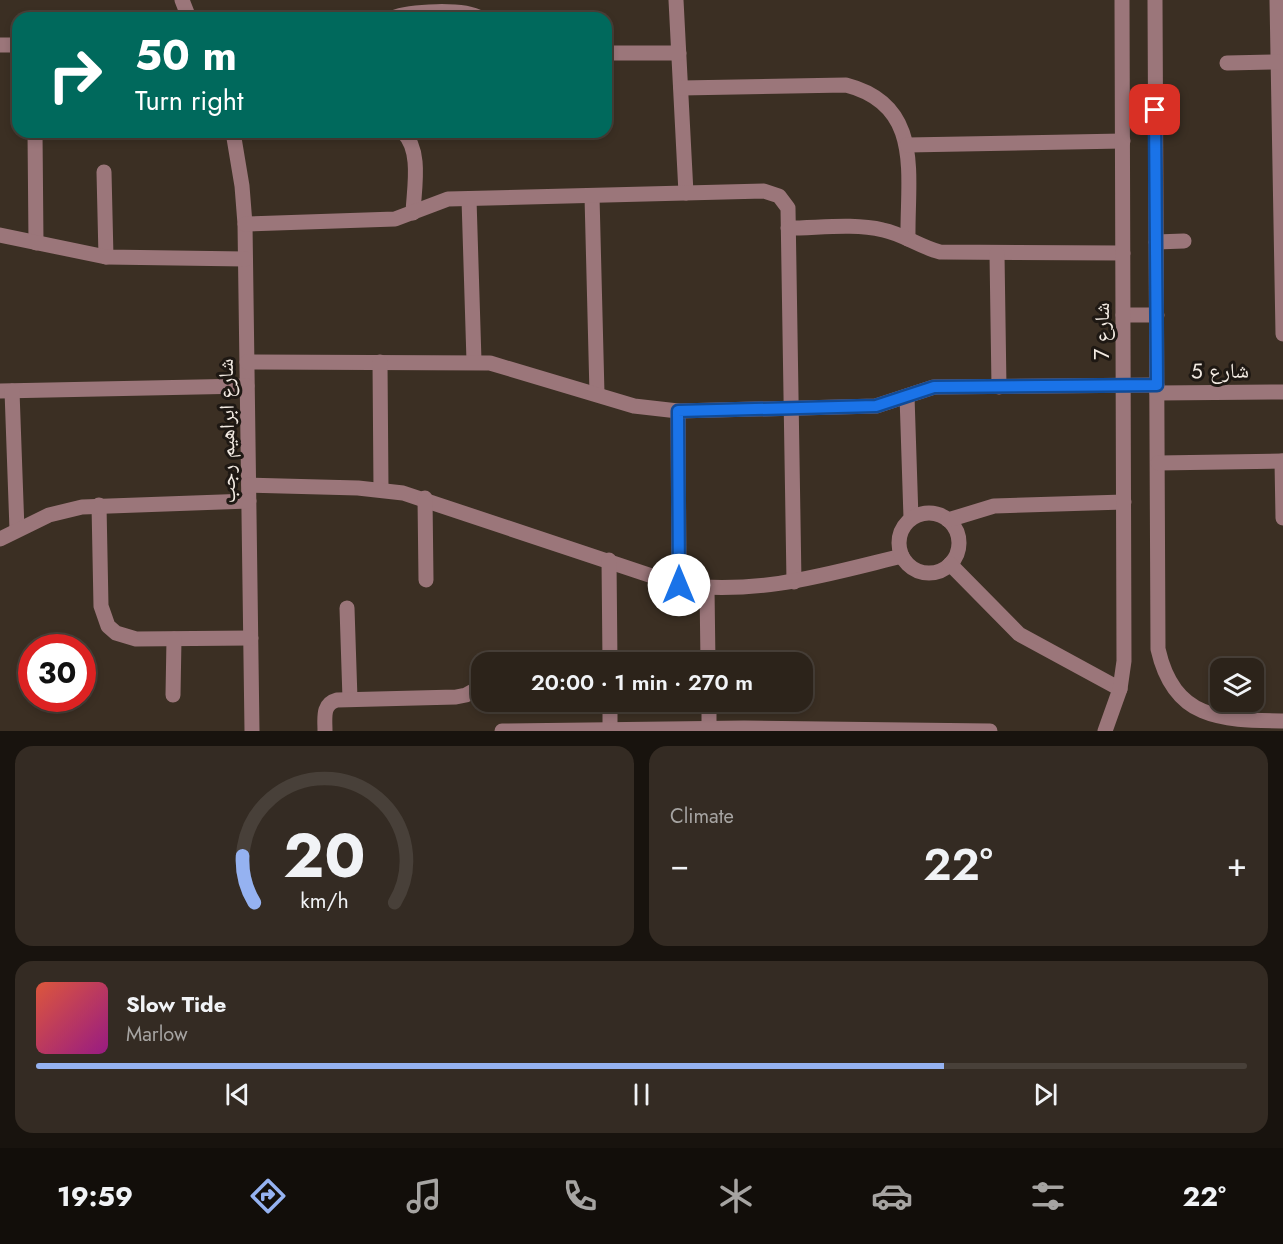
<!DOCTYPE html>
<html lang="en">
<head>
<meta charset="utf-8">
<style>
  :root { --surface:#2c231a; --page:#342b23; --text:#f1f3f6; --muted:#a6a4a2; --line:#484039; --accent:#95b2f1 }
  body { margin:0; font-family:Jost,"Noto Naskh Arabic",sans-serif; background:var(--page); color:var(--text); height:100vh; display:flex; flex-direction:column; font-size:22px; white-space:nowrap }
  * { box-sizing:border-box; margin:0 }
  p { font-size:20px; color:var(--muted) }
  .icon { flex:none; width:33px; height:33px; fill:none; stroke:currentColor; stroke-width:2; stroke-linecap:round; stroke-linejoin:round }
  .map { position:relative; height:731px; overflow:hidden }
  .panel { display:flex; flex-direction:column; gap:15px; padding:15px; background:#18130e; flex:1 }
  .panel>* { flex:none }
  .guide { position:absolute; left:12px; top:12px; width:600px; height:126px; border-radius:18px; box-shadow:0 3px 9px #0003,0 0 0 2px var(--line); background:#00695c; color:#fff; overflow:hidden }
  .fabs { position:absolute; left:1210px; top:658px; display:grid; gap:12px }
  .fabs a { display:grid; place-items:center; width:54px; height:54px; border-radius:12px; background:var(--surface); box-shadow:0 3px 9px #0003,0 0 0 2px var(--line); font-size:30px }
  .speed { position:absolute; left:18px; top:634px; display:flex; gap:12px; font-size:30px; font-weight:700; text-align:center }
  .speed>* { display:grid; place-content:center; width:78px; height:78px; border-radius:50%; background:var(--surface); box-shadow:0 3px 9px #0003,0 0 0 2px var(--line); line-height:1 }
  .speed .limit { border:9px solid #d22; background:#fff; color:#111 }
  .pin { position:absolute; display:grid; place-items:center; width:51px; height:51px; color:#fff; margin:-26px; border-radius:12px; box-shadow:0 3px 9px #0006 }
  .me { position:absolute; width:66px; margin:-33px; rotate:0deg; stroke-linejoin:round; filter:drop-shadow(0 0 4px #0008) }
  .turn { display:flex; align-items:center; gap:21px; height:126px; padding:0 24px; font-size:27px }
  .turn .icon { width:78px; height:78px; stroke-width:2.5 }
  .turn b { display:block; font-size:42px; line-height:51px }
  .big { font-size:45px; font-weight:600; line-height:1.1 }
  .panel .tile { flex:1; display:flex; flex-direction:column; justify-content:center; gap:9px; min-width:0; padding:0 21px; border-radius:18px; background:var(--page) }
  .panel .dial { align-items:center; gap:0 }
  .dial svg { height:156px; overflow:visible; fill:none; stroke:var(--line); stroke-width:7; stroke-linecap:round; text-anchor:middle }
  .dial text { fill:var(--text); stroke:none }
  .song { display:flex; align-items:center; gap:18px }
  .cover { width:72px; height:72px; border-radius:9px; background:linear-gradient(135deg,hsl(10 70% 55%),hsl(310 70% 35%)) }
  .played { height:6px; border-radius:3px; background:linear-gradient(90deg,var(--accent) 75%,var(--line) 75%) }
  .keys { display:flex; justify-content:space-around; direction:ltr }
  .heat { display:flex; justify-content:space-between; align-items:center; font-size:33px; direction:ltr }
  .panel .tiles { flex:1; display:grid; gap:15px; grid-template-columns:1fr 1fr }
  .tile:last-child { grid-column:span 2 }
  .trip { position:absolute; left:471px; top:652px; width:342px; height:60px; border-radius:18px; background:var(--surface); box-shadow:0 3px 9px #0003,0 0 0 2px var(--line); font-weight:600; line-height:60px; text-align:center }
  .tab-bar { display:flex; height:96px; justify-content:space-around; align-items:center; background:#120e0a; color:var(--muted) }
  .tab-bar .icon { width:42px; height:42px }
  .tab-bar .selected { color:var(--accent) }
  .tab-bar b { font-size:27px; color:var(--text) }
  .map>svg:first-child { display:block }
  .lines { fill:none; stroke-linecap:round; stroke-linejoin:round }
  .minor { stroke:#9b767a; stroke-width:15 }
  .route-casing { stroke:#114b97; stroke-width:15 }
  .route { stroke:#1a73e8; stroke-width:10 }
  .labels { text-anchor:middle; stroke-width:6; stroke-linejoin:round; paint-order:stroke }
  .street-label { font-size:21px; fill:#f2eae2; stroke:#1e1813 }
</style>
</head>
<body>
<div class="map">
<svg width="1283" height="731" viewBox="0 0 1283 731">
  <rect width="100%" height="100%" fill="#3b2f23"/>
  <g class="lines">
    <g class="minor">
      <polyline points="182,0 189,18"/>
      <polyline points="676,0 686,193"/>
      <path d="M1155 0 1158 649C1174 720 1221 720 1283 721"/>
      <polyline points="1277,0 1283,334"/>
      <path d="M392 18C410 11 463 8 480 18"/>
      <polyline points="0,45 18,45"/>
      <polyline points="606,53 679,53"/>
      <polyline points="1227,63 1278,62"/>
      <path d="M681 88 846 85C924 105 907 175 908 239"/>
      <polyline points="35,132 36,243"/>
      <polyline points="233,132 242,186 245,224 252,731"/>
      <path d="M403 132C422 151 414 188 413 213"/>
      <polyline points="907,145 1123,141"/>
      <polyline points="104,172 106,257"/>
      <polyline points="592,196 597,394"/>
      <polyline points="469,199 474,361"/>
      <polyline points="245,224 395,219 448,199 764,191 779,196 788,208 794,582"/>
      <path d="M788 228C819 228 853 223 883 230 903 234 920 247 940 252L1123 253"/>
      <polyline points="0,235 106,257 245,259"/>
      <polyline points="1156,242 1184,241"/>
      <polyline points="997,254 999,387"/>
      <polyline points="1123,315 1157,315"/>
      <polyline points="247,362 490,363 634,406 678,411 876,406 934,387 1157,385"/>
      <polyline points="380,362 381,490"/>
      <polyline points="0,391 247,386"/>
      <polyline points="12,391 17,530"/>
      <polyline points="1157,393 1283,392"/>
      <polyline points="907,396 911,518"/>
      <polyline points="678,411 679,585"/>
      <polyline points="1282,461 1283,518"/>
      <polyline points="1158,463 1283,461"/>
      <path d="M249 485 358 488 403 493 679 585C760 595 824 575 902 556"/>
      <polyline points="425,498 426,580"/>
      <polyline points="99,505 101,606 108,626 116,633 136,639 251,638"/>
      <circle cx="929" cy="543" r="30"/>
      <polyline points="948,520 994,506 1124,502"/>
      <polyline points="0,539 49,515 82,507 249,501"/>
      <polyline points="609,560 610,663"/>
      <polyline points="950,564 1019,634 1120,689"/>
      <polyline points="707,588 708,663"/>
      <polyline points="347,608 350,699"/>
      <polyline points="173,695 174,639"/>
      <polyline points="610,702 610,730"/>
      <polyline points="709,702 709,728"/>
      <path d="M325 731C325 718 322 704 337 700L456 697 466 695 482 686"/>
      <polyline points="502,731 744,728 990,731"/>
      <polyline points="1105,731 1120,689 1124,661 1122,0"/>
    </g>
  </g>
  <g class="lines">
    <defs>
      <polyline id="route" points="679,585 678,411 876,406 934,387 1157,385 1155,110"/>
    </defs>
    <use href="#route" class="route-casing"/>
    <use href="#route" class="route"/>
  </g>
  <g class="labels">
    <g class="street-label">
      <text transform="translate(1102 331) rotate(-90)" y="7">شارع 7</text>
      <text transform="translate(1220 371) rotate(-1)" y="7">شارع 5</text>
      <text transform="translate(227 431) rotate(-91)" y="7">شارع ابراهيم رجب</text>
    </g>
  </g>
</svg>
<div class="fabs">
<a><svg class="icon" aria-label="layers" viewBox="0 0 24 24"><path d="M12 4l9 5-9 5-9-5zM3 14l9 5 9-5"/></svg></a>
</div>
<div class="speed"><div class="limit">30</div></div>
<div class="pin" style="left:1155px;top:110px;background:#d93025"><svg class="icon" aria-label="arrive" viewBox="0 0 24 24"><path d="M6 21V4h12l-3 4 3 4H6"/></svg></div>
<svg class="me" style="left:679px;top:585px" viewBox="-20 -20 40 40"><circle r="19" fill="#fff"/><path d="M0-13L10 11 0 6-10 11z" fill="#1a73e8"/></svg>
<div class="trip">20:00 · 1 min · 270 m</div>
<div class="guide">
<div class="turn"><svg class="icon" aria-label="right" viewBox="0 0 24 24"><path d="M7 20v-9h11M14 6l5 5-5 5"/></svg><div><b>50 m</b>Turn right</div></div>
</div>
</div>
<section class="panel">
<div class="tiles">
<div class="tile dial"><svg viewBox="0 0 100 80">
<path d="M14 69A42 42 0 1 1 86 69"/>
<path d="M14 69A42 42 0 0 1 8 45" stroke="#95b2f1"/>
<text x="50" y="56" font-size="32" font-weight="700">20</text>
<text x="50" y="72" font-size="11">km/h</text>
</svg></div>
<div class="tile"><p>Climate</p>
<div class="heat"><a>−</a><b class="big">22°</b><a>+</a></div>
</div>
<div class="tile">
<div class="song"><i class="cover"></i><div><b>Slow Tide</b><p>Marlow</p></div></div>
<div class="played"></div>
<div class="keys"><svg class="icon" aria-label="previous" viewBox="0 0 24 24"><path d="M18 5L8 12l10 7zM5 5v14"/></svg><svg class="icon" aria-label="pause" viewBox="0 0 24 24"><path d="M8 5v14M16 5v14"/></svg><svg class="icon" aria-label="next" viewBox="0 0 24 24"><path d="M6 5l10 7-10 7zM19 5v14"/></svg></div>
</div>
</div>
</section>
<nav class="tab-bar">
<b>19:59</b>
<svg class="icon selected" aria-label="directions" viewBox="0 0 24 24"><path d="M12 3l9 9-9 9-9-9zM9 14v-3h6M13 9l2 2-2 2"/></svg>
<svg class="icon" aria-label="music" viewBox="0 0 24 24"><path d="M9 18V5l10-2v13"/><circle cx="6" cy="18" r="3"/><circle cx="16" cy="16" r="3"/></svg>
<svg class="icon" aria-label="phone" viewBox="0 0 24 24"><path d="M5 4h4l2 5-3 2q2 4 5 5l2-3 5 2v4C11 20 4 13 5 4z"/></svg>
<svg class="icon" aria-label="climate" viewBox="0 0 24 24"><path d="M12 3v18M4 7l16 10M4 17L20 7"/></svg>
<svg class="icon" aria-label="car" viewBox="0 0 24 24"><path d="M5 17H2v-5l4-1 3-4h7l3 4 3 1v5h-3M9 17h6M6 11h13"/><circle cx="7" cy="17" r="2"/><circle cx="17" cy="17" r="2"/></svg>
<svg class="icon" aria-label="filters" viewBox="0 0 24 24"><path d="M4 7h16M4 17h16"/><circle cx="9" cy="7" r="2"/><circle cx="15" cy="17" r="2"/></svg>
<b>22°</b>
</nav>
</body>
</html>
